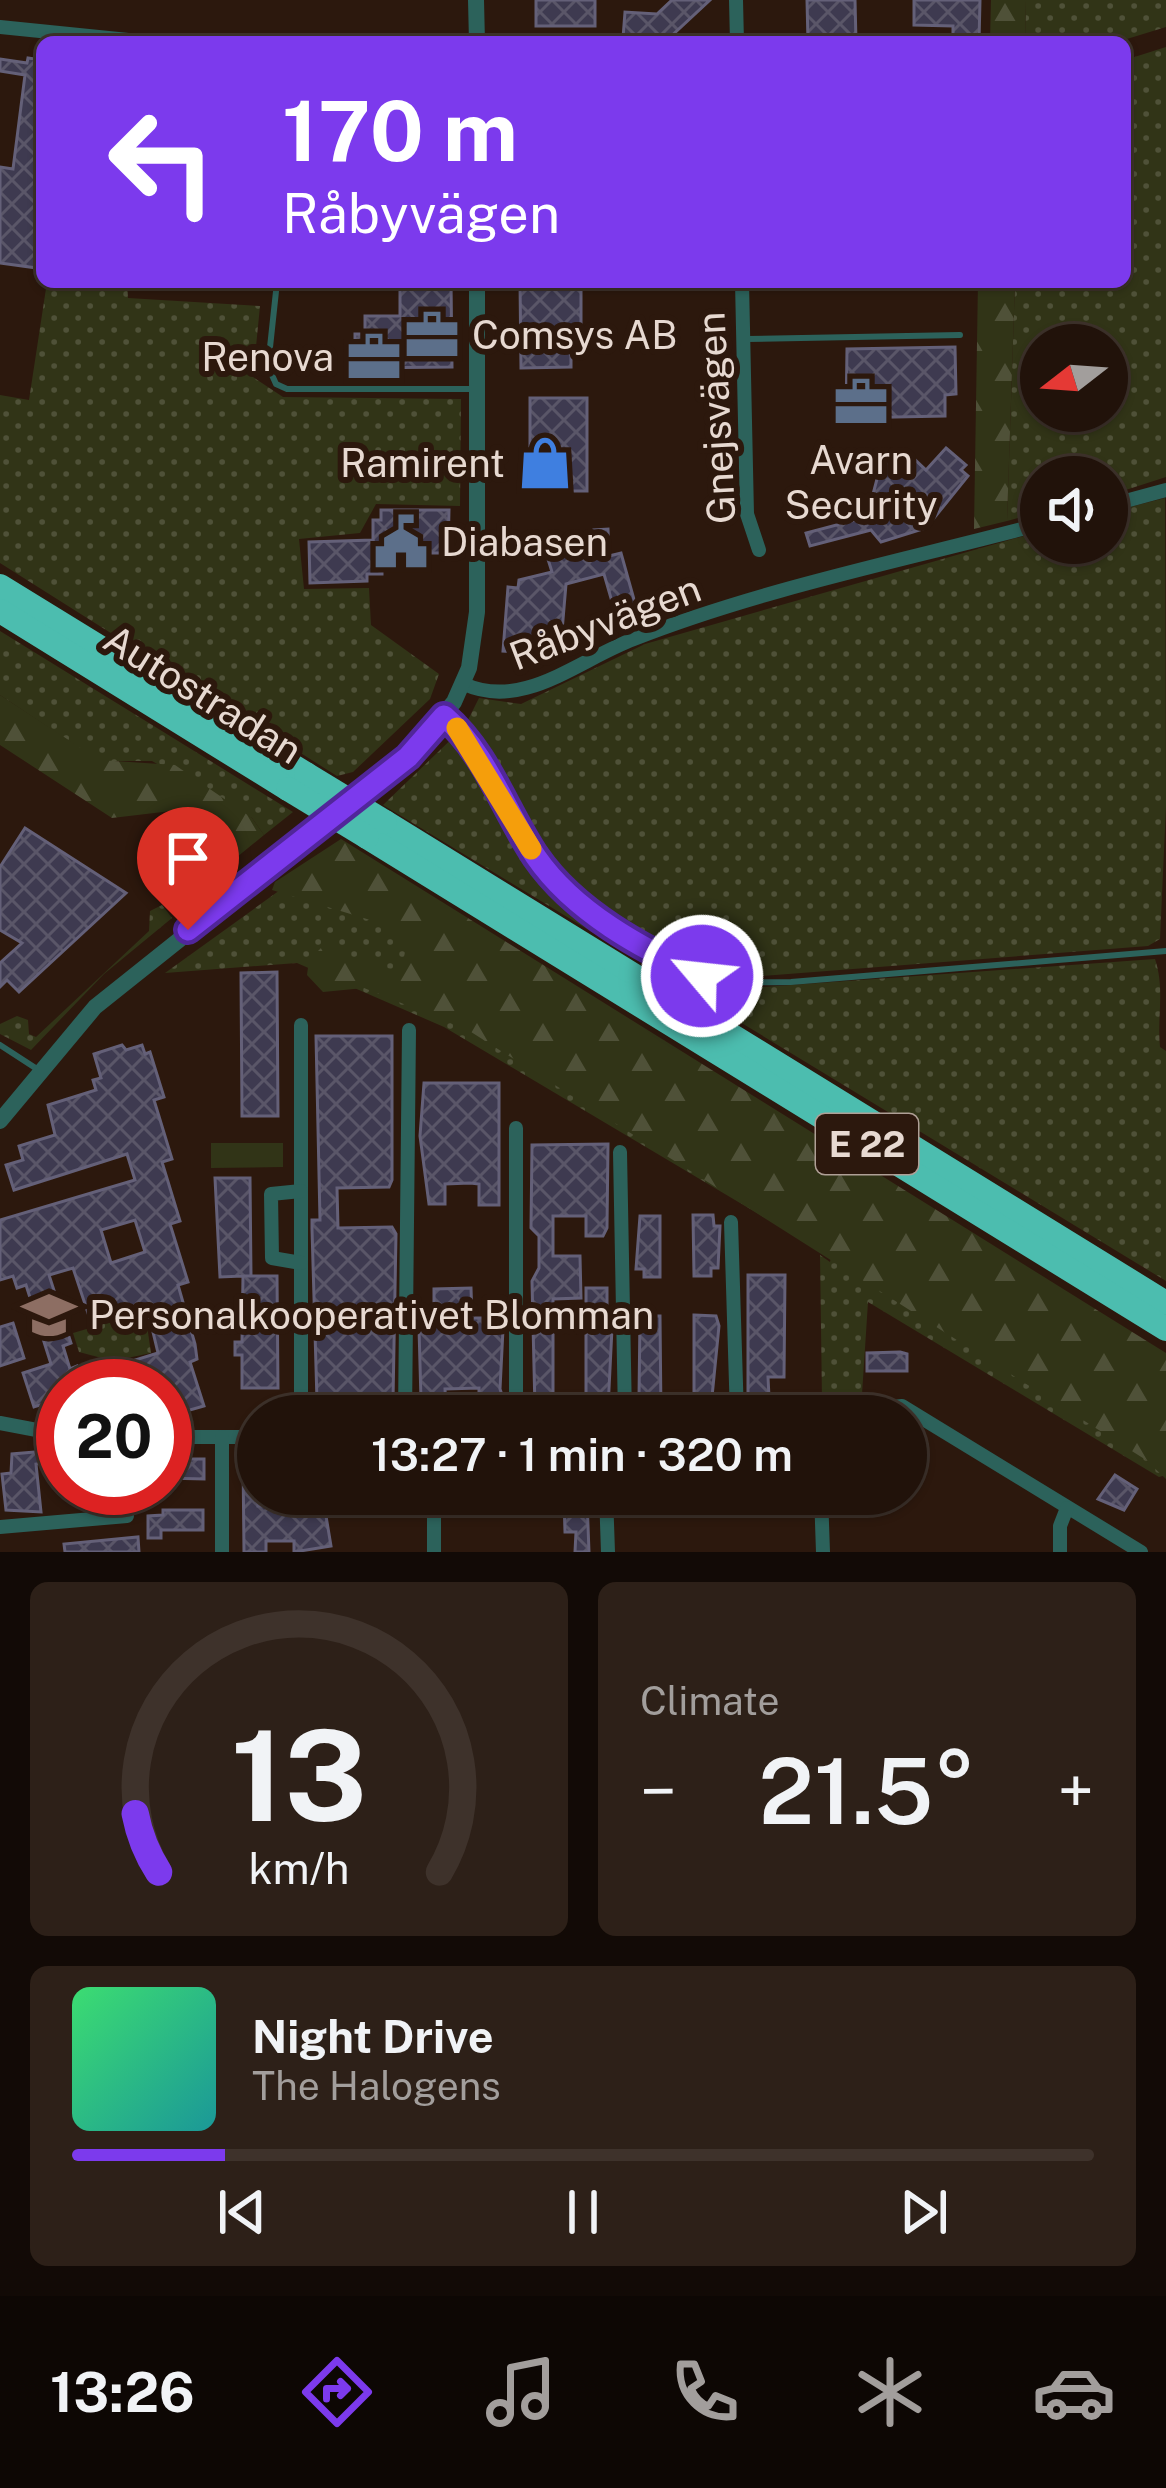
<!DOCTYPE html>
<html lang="en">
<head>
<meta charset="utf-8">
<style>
  :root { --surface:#21120a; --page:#2d2018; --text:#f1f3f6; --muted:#a29e9c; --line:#3e322b; --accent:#7c3aed }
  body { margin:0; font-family:"Public Sans",sans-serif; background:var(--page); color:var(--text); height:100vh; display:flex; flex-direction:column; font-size:45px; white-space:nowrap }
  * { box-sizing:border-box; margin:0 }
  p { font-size:39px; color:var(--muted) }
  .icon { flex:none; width:66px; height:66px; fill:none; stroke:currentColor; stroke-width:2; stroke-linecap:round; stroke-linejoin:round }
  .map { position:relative; height:1552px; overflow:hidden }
  .panel { display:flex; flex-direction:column; gap:30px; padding:30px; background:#120a06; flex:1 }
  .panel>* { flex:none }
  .guide { position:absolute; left:36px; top:36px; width:1095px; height:252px; border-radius:18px; box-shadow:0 3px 9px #0004,0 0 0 3px var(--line); background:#7c3aed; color:#fff; overflow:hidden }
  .needle { width:78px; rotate:253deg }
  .tools { position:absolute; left:1020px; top:324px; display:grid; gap:24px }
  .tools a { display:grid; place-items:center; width:108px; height:108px; border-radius:50%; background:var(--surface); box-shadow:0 3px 9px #0004,0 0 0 3px var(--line); font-size:60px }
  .speed { position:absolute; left:36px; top:1359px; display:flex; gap:24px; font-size:60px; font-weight:700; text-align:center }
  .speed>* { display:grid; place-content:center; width:156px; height:156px; border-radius:50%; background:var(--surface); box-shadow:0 3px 9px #0004,0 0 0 3px var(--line); line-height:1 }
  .speed .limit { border:18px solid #d22; background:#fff; color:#111 }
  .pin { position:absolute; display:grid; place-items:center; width:102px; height:102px; color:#fff; margin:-123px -51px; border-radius:50% 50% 50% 0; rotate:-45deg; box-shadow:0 0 12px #0007 }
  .pin .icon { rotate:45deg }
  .me { position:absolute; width:132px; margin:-66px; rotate:298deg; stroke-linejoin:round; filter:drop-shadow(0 0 9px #0008) }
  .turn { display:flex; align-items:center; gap:42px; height:252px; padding:0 48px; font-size:54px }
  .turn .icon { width:156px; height:156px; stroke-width:2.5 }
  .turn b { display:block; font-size:84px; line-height:102px }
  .big { font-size:90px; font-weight:600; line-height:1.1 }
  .panel .widget { flex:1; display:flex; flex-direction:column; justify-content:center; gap:18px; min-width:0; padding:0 42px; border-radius:18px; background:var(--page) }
  .panel .dial { align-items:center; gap:0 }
  .dial svg { height:312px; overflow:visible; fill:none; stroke:var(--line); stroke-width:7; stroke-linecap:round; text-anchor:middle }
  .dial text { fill:var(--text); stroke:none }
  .song { display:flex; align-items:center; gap:36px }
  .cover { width:144px; height:144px; border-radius:18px; background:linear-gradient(135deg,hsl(140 70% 55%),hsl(180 70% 35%)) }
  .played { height:12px; border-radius:6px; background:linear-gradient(90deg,var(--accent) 15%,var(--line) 15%) }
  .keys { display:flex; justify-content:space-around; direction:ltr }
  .heat { display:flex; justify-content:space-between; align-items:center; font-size:66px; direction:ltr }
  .panel .tiles { flex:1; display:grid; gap:30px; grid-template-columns:1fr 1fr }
  .widget:last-child { grid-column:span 2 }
  .trip { position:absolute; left:237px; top:1395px; width:690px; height:120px; border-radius:60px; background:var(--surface); box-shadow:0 3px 9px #0004,0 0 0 3px var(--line); font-weight:600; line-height:120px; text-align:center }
  .tab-bar { display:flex; height:192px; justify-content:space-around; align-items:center; background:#0d0704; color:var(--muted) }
  .tab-bar .icon { width:84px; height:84px }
  .tab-bar .on { color:var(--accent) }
  .tab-bar b { font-size:54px; color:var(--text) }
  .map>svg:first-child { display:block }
  .grass { fill:url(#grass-dots); fill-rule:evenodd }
  .forest { fill:url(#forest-firs) }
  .garden { fill:#313417 }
  .building { fill:url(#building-cross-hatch); stroke:#646078; stroke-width:3; fill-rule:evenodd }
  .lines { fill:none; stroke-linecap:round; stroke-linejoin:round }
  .service { stroke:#2c625b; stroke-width:6 }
  .minor { stroke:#2c625b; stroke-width:14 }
  .tertiary { stroke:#2c625b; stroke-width:16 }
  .motorway { stroke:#4cbdaf; stroke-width:24 }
  .motorway-bridge { stroke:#4cbdaf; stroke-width:24 }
  .route-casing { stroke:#51269a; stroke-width:30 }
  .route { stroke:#7c3aed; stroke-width:21 }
  .slow { stroke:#f59e0b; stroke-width:21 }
  .labels { text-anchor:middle; stroke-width:12; stroke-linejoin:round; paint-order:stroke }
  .shield { fill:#2c180d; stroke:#af9f96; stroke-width:3 }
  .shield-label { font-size:36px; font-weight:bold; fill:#e7d9d1 }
  .poi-label { font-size:39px; fill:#e7d9d1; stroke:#2c180d; text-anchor:start }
  .street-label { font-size:39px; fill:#e7d9d1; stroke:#2c180d }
</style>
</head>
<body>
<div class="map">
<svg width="1166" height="1552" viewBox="0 0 1166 1552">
  <defs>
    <pattern id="grass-dots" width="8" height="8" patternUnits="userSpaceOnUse" patternTransform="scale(3)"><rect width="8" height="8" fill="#313417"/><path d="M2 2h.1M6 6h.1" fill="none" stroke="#4f5138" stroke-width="1.8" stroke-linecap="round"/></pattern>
    <pattern id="forest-firs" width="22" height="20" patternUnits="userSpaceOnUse" patternTransform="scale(3)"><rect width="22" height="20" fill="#313417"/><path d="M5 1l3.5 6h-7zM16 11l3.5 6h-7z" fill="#4f5138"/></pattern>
    <pattern id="building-cross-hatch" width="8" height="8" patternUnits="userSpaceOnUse" patternTransform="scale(3)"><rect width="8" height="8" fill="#3e3a50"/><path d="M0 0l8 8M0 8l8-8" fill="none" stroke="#5a5668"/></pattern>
  </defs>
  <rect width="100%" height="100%" fill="#2c180d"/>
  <g class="grass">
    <polygon points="1026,0 1166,0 1166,27 1117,42 1025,42"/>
    <path d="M1166 47V477L1107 496V477H1041V512L1007 521 1015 282H1125V60ZM1041 345H1107V411H1041Z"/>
    <polygon points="47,282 127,282 128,298 260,306 253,377 283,397 461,399 460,506 376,504 360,533 299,539 304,589 369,588 371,625 439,674 430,699 353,772 337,776 0,563 0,395 29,400"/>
    <path d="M1165 498 1166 806 1160 939 1148 946 750 977 708 975 718 986 763 987 1155 959C1165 989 1157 1016 1160 1047L1166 1051V1281L383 805 465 726 479 698 521 704 645 644 1041 531V543H1107V513Z"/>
    <polygon points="0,631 293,812 264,835 252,818 152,761 99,761 0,695"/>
    <polygon points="337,849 1166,1475 1159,1477 868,1302 862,1394 822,1399 820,1255 830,1262 831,1257 444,1027 297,963 165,973"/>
    <polygon points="162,905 172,918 104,974 31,1050 0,1034 0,1024 17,1016 28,1020 29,1034 36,1037 149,931 150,911"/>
    <polygon points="145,1312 151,1353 113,1361 79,1352 73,1333"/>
  </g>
  <g class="forest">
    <polygon points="991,0 1026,0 1025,42 990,42"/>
    <polygon points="978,282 1015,282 1007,521 974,529"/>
    <polygon points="0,695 99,760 175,765 252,818 264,835 237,857 189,819 171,811 112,818 0,745"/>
    <path d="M341 839 1166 1353V1479L1146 1460 468 1030 364 988 323 992 307 975 309 960 323 946C349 953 376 971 402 969L405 952 393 927 272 890 275 882Z"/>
  </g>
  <polygon class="garden" points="211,1143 283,1143 283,1167 211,1168"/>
  <g class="building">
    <rect x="536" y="0" width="59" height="26"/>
    <polygon points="672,0 710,0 667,40 623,38 625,12 657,14"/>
    <polygon points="807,0 855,0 856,42 808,42"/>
    <polygon points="914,0 980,0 979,42 953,42 953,26 914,25"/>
    <polygon points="28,58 42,60 42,255 37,268 0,263 0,167 13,169 25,75 0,71 0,59 27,63"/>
    <polygon points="400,282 451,282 452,367 355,368 355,334 365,334 365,316 400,316"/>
    <polygon points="520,282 581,282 581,354 571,354 571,367 521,368"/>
    <polygon points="955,347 956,394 945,395 945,416 846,418 847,349"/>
    <rect x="530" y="398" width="57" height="93"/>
    <polygon points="946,448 966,465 961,470 968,476 926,528 881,542 871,530 810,546 806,533 867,517 882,460 901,471 909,454 926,470"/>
    <polygon points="381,510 449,510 448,553 382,553 382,574 367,574 367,581 310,583 309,542 373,540 373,520 381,520"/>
    <polygon points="608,529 609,556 621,553 640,621 619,626 604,574 566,584 560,655 503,651 508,587 518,588 519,580 552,572 547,556 595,543 594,530"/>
    <polygon points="25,828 126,893 19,992 7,980 0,987 0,963 22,943 0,930 0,867"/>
    <polygon points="277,972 278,1116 242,1116 241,973"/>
    <polygon points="316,1036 392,1036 392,1180 389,1187 337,1188 338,1228 392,1227 396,1234 393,1400 388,1401 388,1409 372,1409 371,1401 337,1401 337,1409 321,1409 317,1401 312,1229 312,1220 320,1220"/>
    <path d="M122 1045 126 1050 142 1045 145 1054 150 1052 164 1097 154 1100 172 1159 162 1162 180 1221 170 1224 188 1282 178 1285 195 1344 197 1359 190 1362 204 1406 176 1414 167 1386H63V1398L34 1407 23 1373 51 1364 26 1285 17 1288 13 1276 0 1280V1220L135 1180 127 1154 14 1190 6 1165 23 1160 19 1146 55 1135 48 1105 96 1090 93 1080 101 1078 94 1054ZM135 1220 145 1252 111 1263 101 1230ZM73 1268 88 1313 106 1307 109 1319 147 1307 158 1353 81 1377 77 1366 70 1369 63 1346 71 1343 49 1275Z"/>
    <polygon points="424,1083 499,1083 499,1205 479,1205 479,1184 470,1183 445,1184 445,1204 429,1204 420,1136"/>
    <polygon points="608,1144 607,1228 603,1236 586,1236 586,1216 553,1216 553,1256 580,1256 581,1298 553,1299 553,1409 535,1409 532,1281 539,1268 539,1236 531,1228 532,1145"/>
    <polygon points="215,1178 250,1178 251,1276 244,1276 277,1276 278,1388 242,1388 242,1355 235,1355 235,1342 242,1342 243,1276 220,1277"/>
    <polygon points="693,1215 713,1215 714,1226 720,1226 718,1268 711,1268 711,1276 694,1276"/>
    <polygon points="640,1216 660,1216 660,1277 644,1277 644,1269 636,1269"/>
    <polygon points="748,1275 785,1275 784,1377 768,1377 769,1397 748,1397"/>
    <polygon points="471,1288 472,1318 499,1318 503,1329 500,1389 504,1401 496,1401 496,1409 479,1409 479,1388 445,1389 446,1408 428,1409 428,1400 421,1400 419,1328 424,1328 424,1319 434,1319 434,1289"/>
    <polygon points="586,1288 607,1288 607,1328 612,1328 608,1409 586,1409"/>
    <polygon points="694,1315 716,1316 719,1326 711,1407 694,1407"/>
    <polygon points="640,1316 660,1316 661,1415 644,1415 644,1399 639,1399"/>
    <polygon points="13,1323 24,1358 0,1366 0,1327"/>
    <polygon points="900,1352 907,1354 907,1371 867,1371 867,1353"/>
    <polygon points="46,1451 48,1463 36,1464 41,1512 6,1510 2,1474 11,1473 12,1454"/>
    <polygon points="243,1457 258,1458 258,1506 286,1506 286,1494 309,1494 309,1516 326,1516 331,1546 294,1552 294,1541 266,1541 266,1552 244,1552"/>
    <polygon points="165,1459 204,1459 204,1479 165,1478"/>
    <polygon points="1115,1475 1137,1489 1124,1510 1098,1499"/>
    <polygon points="587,1499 589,1552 575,1552 576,1532 565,1532 564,1500"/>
    <polygon points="163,1510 203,1510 203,1530 161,1530 161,1538 148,1538 148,1516 163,1515"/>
    <polygon points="138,1537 139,1552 65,1552 64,1544"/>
  </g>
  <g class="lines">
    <g class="service">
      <polyline points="207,282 277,286"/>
      <polyline points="277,282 268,366 276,384 287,389 474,389"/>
      <polyline points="747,339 960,335"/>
      <path d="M447 719C485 752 506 807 532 850 562 899 652 964 709 978 736 984 764 982 791 982L1166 951"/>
      <polyline points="0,1045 37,1069"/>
    </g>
    <g class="minor">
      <polyline points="736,0 737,42"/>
      <polyline points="0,27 148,42"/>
      <polyline points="742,282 747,514 759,550"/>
      <polyline points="1107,506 1166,490"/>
      <path d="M464 684C523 711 578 660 634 639 764 588 906 560 1041 524"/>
      <polyline points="301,1025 301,1416"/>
      <polyline points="516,1128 516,1416"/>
      <polyline points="620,1152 625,1416"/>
      <polyline points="301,1191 271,1194 272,1258 301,1263"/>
      <polyline points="731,1222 737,1416"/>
      <polyline points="405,1416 409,1030"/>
      <polyline points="812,1416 902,1406 1141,1552"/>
      <polyline points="0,1423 63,1435"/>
      <polyline points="165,1437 258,1437"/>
      <polyline points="222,1437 222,1552"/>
      <polyline points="606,1494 608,1552"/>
      <polyline points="821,1494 823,1552"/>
      <polyline points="0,1527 127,1516"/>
      <polyline points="434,1552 434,1494"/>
      <polyline points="1060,1552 1060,1526 1067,1508"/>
    </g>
    <g class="tertiary">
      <polyline points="476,0 477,42"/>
      <polyline points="0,1121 95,1007 408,757 454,702 469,668 477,612 477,282"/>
    </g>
    <g class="motorway">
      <polyline points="0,586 306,774"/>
      <polyline points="0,611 288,789"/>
      <polyline points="385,822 1166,1303"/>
      <polyline points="367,837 1166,1329"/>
    </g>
    <g class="motorway-bridge">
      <polyline points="306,774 385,822"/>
      <polyline points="288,789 367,837"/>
    </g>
  </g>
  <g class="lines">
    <defs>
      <path id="route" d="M188 930 408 757 444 716C487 753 505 811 536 857 574 912 642 949 702 976"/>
    </defs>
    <use href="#route" class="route-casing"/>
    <use href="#route" class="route"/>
    <polyline class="slow" points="457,728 531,849"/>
  </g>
  <defs>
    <symbol id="office-bare" viewBox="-9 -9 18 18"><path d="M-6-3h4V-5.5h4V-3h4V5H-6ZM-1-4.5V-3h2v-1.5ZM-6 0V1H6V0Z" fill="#5c6f8a" stroke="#2c180d" stroke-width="2.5" paint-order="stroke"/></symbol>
    <symbol id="shop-bare" viewBox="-9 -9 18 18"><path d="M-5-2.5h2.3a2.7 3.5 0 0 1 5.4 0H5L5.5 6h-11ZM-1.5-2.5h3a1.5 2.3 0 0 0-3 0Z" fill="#3f7fe0" stroke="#2c180d" stroke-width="2.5" paint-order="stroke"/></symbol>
    <symbol id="civic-bare" viewBox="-9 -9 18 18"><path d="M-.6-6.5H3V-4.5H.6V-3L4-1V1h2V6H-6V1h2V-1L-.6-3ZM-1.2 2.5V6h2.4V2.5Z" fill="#5c6f8a" stroke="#2c180d" stroke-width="2.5" paint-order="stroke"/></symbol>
    <symbol id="school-bare" viewBox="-9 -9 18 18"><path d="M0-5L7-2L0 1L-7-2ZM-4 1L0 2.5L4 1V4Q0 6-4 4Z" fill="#8d6e63" stroke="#2c180d" stroke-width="2.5" paint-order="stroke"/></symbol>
  </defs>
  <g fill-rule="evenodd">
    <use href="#office-bare" x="394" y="297" width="76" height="76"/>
    <use href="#office-bare" x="336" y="319" width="76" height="76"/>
    <use href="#office-bare" x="823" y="364" width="76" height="76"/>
    <use href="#shop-bare" x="507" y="425" width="76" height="76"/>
    <use href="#civic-bare" x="363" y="504" width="76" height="76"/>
    <use href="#school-bare" x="11" y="1277" width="76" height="76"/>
  </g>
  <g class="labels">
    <rect class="shield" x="816" y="1114" width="102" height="60" rx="9"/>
    <g class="shield-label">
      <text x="867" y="1157">E 22</text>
    </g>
    <g class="poi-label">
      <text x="472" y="349">Comsys AB</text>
      <text x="334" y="371" text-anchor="end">Renova</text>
      <text x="861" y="474" text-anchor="middle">Avarn<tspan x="861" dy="45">Security</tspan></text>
      <text x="505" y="477" text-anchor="end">Ramirent</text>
      <text x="441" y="556">Diabasen</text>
      <text x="89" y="1329">Personalkooperativet Blomman</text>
    </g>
    <g class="street-label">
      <text transform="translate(716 418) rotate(-93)" y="14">Gnejsvägen</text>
      <text transform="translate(605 622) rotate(-21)" y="14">Råbyvägen</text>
      <text transform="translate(203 694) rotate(32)" y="14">Autostradan</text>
    </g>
  </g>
</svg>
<div class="tools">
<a><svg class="needle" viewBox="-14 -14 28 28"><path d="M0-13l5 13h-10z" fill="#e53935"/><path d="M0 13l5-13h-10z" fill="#a29e9c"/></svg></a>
<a><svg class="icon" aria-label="sound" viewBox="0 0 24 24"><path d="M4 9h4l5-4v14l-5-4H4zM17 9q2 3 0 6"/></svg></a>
</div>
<div class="speed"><div class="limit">20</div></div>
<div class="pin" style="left:188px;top:930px;background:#d93025"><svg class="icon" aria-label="arrive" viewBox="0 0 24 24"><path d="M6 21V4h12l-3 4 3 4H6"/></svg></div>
<svg class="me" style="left:702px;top:976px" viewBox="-20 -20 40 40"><circle r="17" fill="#7c3aed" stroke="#fff" stroke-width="3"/><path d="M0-11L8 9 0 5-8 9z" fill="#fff"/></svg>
<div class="trip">13:27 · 1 min · 320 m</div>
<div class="guide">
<div class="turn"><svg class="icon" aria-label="left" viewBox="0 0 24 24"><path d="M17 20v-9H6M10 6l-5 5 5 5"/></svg><div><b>170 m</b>Råbyvägen</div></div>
</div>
</div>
<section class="panel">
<div class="tiles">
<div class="widget dial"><svg viewBox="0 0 100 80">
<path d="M14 69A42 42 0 1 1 86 69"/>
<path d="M14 69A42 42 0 0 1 8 54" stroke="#7c3aed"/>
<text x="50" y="56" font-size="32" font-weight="700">13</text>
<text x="50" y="72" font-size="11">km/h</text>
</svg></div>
<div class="widget"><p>Climate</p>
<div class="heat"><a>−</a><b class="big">21.5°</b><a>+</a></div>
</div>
<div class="widget">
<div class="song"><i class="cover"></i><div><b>Night Drive</b><p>The Halogens</p></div></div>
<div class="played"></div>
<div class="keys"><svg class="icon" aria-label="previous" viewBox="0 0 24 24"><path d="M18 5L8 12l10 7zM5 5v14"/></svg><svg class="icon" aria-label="pause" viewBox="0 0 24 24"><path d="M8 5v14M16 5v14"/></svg><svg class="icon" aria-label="next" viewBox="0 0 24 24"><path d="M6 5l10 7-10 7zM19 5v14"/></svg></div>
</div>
</div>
</section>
<nav class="tab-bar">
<b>13:26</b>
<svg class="icon on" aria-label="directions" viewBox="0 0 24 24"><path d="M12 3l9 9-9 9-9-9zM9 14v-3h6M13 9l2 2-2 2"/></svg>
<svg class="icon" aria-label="music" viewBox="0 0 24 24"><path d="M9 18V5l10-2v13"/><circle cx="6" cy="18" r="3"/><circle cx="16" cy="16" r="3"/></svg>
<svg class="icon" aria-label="phone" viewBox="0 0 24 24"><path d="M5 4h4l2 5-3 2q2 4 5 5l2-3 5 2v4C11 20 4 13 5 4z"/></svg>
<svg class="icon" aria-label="climate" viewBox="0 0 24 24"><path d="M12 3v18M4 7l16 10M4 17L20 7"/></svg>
<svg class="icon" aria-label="car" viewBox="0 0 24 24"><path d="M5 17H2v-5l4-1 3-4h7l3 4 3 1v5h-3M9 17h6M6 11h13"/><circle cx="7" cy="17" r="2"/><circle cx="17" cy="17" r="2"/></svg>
</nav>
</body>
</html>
